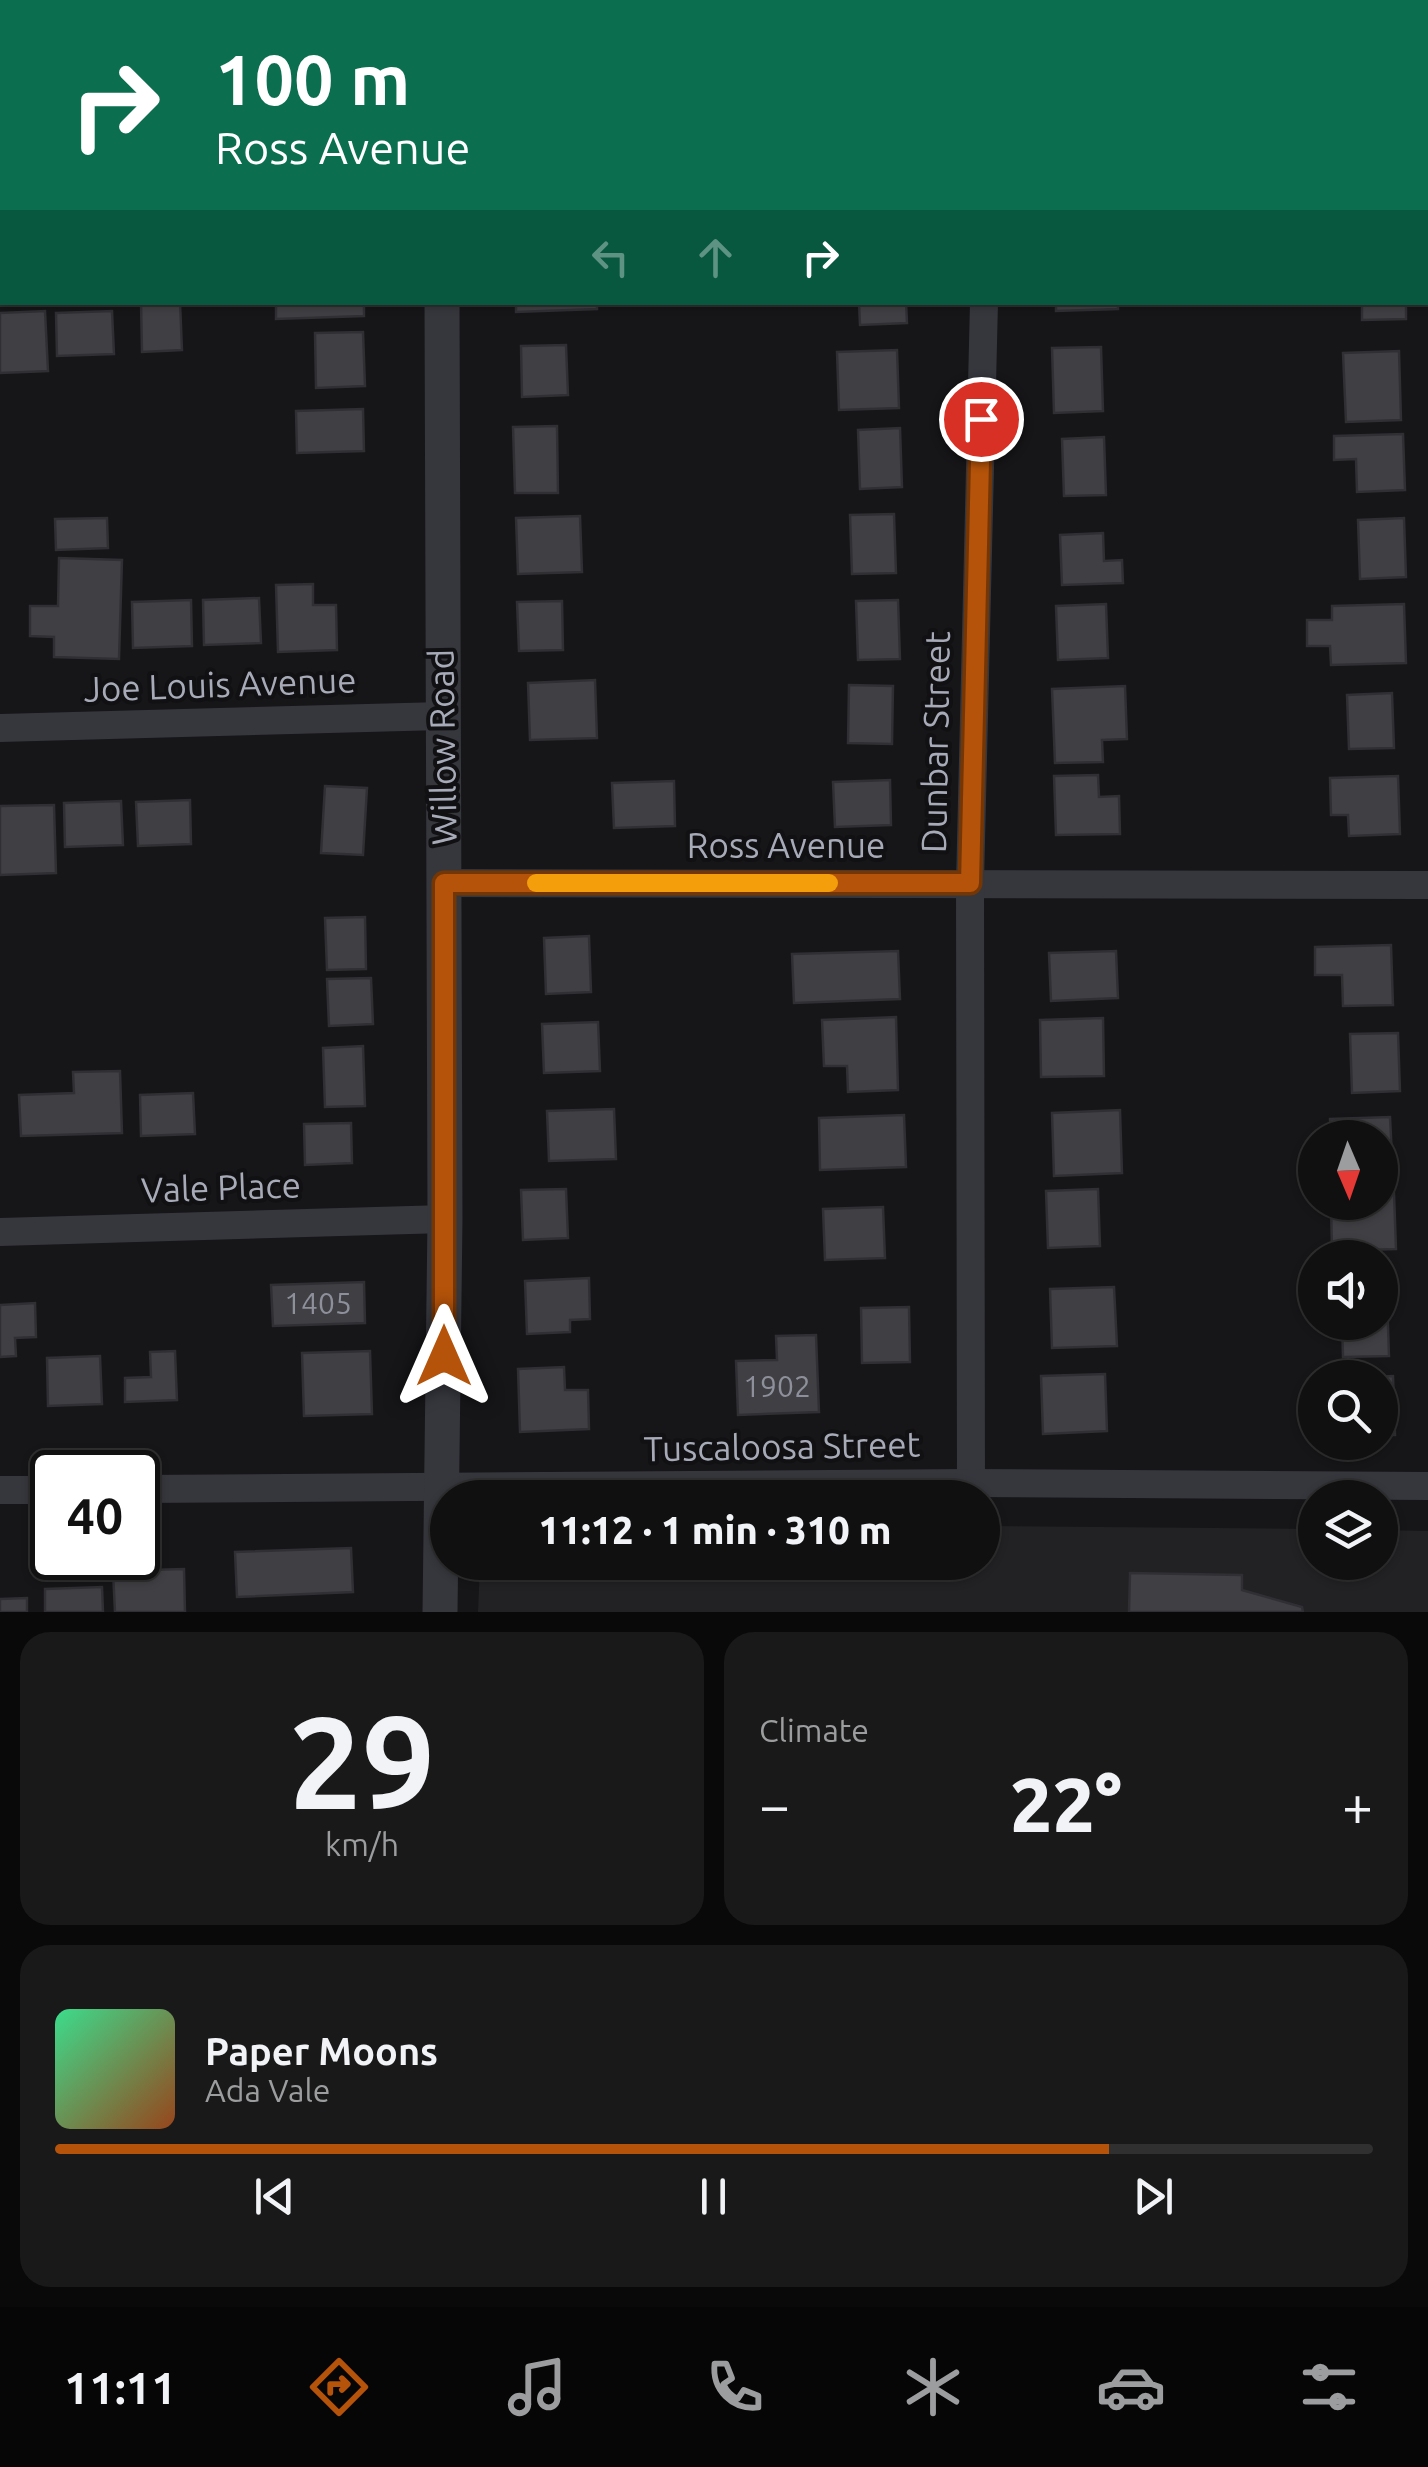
<!DOCTYPE html>
<html lang="en">
<head>
<meta charset="utf-8">
<style>
  :root { --surface:#101011; --page:#19191a; --text:#f1f3f6; --muted:#9c9d9f; --line:#303031; --accent:#b45309 }
  body { margin:0; font-family:Ubuntu,sans-serif; background:var(--page); color:var(--text); height:100vh; display:flex; flex-direction:column; font-size:38px; white-space:nowrap }
  * { box-sizing:border-box; margin:0 }
  p { font-size:32px; color:var(--muted) }
  .icon { flex:none; width:55px; height:55px; fill:none; stroke:currentColor; stroke-width:2; stroke-linecap:round; stroke-linejoin:round }
  .map { position:relative; height:1612px; overflow:hidden }
  .panel { display:flex; flex-direction:column; gap:20px; padding:20px; background:#090909; flex:1 }
  .panel>* { flex:none }
  .hud { position:absolute; left:0px; top:0px; width:1430px; height:305px; box-shadow:0 2px 8px #0004,0 0 0 2px var(--line); background:#0b6e4f; color:#fff; overflow:hidden }
  .needle { width:65px; rotate:178deg }
  .fabs { position:absolute; left:1298px; top:1120px; display:grid; gap:20px }
  .fabs a { display:grid; place-items:center; width:100px; height:100px; border-radius:50%; background:var(--surface); box-shadow:0 2px 8px #0004,0 0 0 2px var(--line); font-size:50px }
  .speed { position:absolute; left:30px; top:1450px; display:flex; gap:20px; font-size:50px; font-weight:700; text-align:center }
  .speed>* { display:grid; place-content:center; width:130px; height:130px; border-radius:50%; background:var(--surface); box-shadow:0 2px 8px #0004,0 0 0 2px var(--line); line-height:1 }
  .speed .limit { border:5px solid #111; border-radius:15px; background:#fff; color:#111 }
  .pin { position:absolute; display:grid; place-items:center; width:85px; height:85px; color:#fff; margin:-42px; border:5px solid #fff; border-radius:50%; box-shadow:0 2px 10px #0007 }
  .me { position:absolute; width:110px; margin:-55px; rotate:0deg; stroke-linejoin:round; filter:drop-shadow(0 0 8px #0008) }
  .turn { display:flex; align-items:center; gap:35px; height:210px; padding:0 50px; font-size:45px }
  .turn .icon { width:130px; height:130px; stroke-width:2.5 }
  .turn b { display:block; font-size:70px; line-height:85px }
  .lanes { display:flex; align-items:center; height:95px; padding:0 50px; background:#0003; justify-content:center; gap:50px; direction:ltr }
  .lanes .off { opacity:.35 }
  .big { font-size:75px; font-weight:800; line-height:1.1 }
  .panel .tile { flex:1; display:flex; flex-direction:column; justify-content:center; gap:15px; min-width:0; padding:0 35px; border-radius:30px; background:var(--page) }
  .panel .dial { align-items:center; gap:0 }
  .dial b { font-size:130px; line-height:1 }
  .song { display:flex; align-items:center; gap:30px }
  .cover { width:120px; height:120px; border-radius:15px; background:linear-gradient(135deg,hsl(150 70% 55%),hsl(20 70% 35%)) }
  .played { height:10px; border-radius:5px; background:linear-gradient(90deg,var(--accent) 80%,var(--line) 80%) }
  .keys { display:flex; justify-content:space-around; direction:ltr }
  .heat { display:flex; justify-content:space-between; align-items:center; font-size:55px; direction:ltr }
  .panel .tiles { flex:1; display:grid; gap:20px; grid-template-columns:1fr 1fr }
  .tile:last-child { grid-column:span 2 }
  .trip { position:absolute; left:430px; top:1480px; width:570px; height:100px; border-radius:50px; background:var(--surface); box-shadow:0 2px 8px #0004,0 0 0 2px var(--line); font-weight:800; line-height:100px; text-align:center }
  .menu { display:flex; height:160px; justify-content:space-around; align-items:center; background:#060607; color:var(--muted) }
  .menu .icon { width:70px; height:70px }
  .menu .current { color:var(--accent) }
  .menu b { font-size:45px; color:var(--text) }
  .map>svg:first-child { display:block }
  .built { fill:#222124 }
  .building { fill:#404044; stroke:#302f34; stroke-width:2.5 }
  .lines { fill:none; stroke-linecap:round; stroke-linejoin:round }
  .minor { stroke:#36373d; stroke-width:28 }
  .tertiary { stroke:#36373d; stroke-width:35 }
  .route-casing { stroke:#753606; stroke-width:25 }
  .route { stroke:#b45309; stroke-width:18 }
  .slow { stroke:#f59e0b; stroke-width:18 }
  .labels { text-anchor:middle; stroke-width:8; stroke-linejoin:round; paint-order:stroke }
  .number-label { font-size:30px; fill:#8d909b }
  .street-label { font-size:35px; fill:#a7abb8; stroke:#111012 }
</style>
</head>
<body>
<div class="map">
<svg width="1428" height="1612" viewBox="0 0 1428 1612">
  <rect width="100%" height="100%" fill="#161517"/>
  <polygon class="built" points="983,1526 1315,1529 1315,1562 1380,1562 1380,1530 1428,1531 1428,1612 478,1612 480,1563 982,1562"/>
  <g class="building">
    <rect x="520" y="0" width="71" height="2"/>
    <polygon points="141,302 180,302 182,350 142,352"/>
    <polygon points="276,302 364,302 364,316 276,319"/>
    <polygon points="516,302 597,302 597,309 516,312"/>
    <polygon points="859,302 906,302 907,323 860,325"/>
    <polygon points="1056,302 1118,302 1118,309 1056,311"/>
    <polygon points="1362,302 1406,302 1406,319 1362,320"/>
    <polygon points="45,311 48,371 0,373 0,313"/>
    <polygon points="112,311 114,354 57,356 56,313"/>
    <polygon points="363,332 365,386 316,388 315,333"/>
    <polygon points="566,345 568,395 522,397 521,346"/>
    <polygon points="1101,347 1103,411 1054,413 1052,348"/>
    <polygon points="897,350 899,408 839,410 837,352"/>
    <polygon points="1399,351 1401,420 1346,422 1343,353"/>
    <polygon points="363,409 364,451 297,453 296,411"/>
    <polygon points="557,426 558,493 515,493 513,427"/>
    <polygon points="900,428 902,487 860,489 858,430"/>
    <polygon points="1403,434 1405,490 1357,492 1356,459 1334,460 1334,436"/>
    <polygon points="1104,437 1106,495 1064,496 1062,439"/>
    <polygon points="894,514 896,573 852,574 850,515"/>
    <polygon points="580,516 582,572 518,574 516,518"/>
    <polygon points="107,518 108,548 56,550 55,519"/>
    <polygon points="1404,518 1406,577 1360,579 1358,520"/>
    <polygon points="1103,533 1104,561 1122,560 1123,583 1062,585 1060,535"/>
    <polygon points="59,558 122,560 119,659 54,657 54,637 30,636 30,606 58,606"/>
    <polygon points="313,584 313,605 336,605 337,650 278,652 276,585"/>
    <polygon points="259,598 261,643 204,645 203,600"/>
    <polygon points="191,600 192,646 133,648 132,602"/>
    <polygon points="898,600 900,659 858,660 856,601"/>
    <polygon points="562,601 563,650 519,651 517,602"/>
    <polygon points="1106,604 1108,658 1058,660 1056,606"/>
    <polygon points="1404,604 1406,663 1331,665 1330,646 1307,646 1307,620 1332,620 1332,606"/>
    <polygon points="595,680 597,738 530,740 528,683"/>
    <polygon points="849,685 893,686 892,744 848,743"/>
    <polygon points="1125,686 1127,739 1102,740 1103,762 1055,763 1052,689"/>
    <polygon points="1392,693 1394,748 1349,749 1347,695"/>
    <polygon points="1098,775 1099,797 1119,796 1120,834 1056,835 1054,776"/>
    <polygon points="1398,776 1400,834 1349,836 1348,815 1331,815 1330,778"/>
    <polygon points="890,780 891,825 835,827 833,782"/>
    <polygon points="674,781 675,826 614,828 612,783"/>
    <polygon points="325,786 367,788 363,855 321,853"/>
    <polygon points="190,800 191,844 138,846 136,802"/>
    <polygon points="121,801 123,845 65,847 64,803"/>
    <polygon points="54,805 56,873 0,875 0,806"/>
    <polygon points="365,917 366,969 327,970 325,918"/>
    <polygon points="589,936 591,992 546,994 544,938"/>
    <polygon points="1391,945 1393,1005 1343,1006 1342,975 1315,975 1315,947"/>
    <polygon points="898,951 900,999 794,1003 792,954"/>
    <polygon points="1116,951 1118,998 1051,1001 1049,953"/>
    <polygon points="371,978 373,1024 329,1026 327,979"/>
    <polygon points="896,1017 898,1090 848,1092 847,1066 824,1066 822,1020"/>
    <polygon points="1103,1018 1104,1076 1041,1077 1040,1020"/>
    <polygon points="598,1022 600,1071 544,1073 542,1024"/>
    <polygon points="1398,1033 1400,1091 1352,1093 1350,1034"/>
    <polygon points="363,1046 365,1106 325,1107 323,1048"/>
    <polygon points="120,1071 122,1133 21,1136 19,1095 74,1093 73,1072"/>
    <polygon points="193,1093 195,1134 141,1136 140,1095"/>
    <polygon points="614,1109 616,1159 549,1161 547,1111"/>
    <polygon points="1120,1110 1122,1173 1054,1176 1052,1113"/>
    <polygon points="904,1115 906,1167 820,1170 819,1118"/>
    <polygon points="1390,1117 1393,1176 1380,1176 1380,1138 1331,1138 1330,1119"/>
    <polygon points="351,1123 352,1163 305,1165 304,1124"/>
    <polygon points="566,1189 568,1238 523,1240 521,1190"/>
    <polygon points="1098,1189 1100,1246 1048,1248 1046,1191"/>
    <polygon points="1380,1193 1394,1193 1396,1249 1332,1251 1331,1202 1380,1202"/>
    <polygon points="883,1207 885,1258 825,1260 823,1209"/>
    <polygon points="589,1278 590,1319 570,1320 570,1332 527,1334 525,1281"/>
    <polygon points="364,1282 365,1323 273,1326 271,1285"/>
    <polygon points="1114,1287 1117,1346 1052,1348 1050,1289"/>
    <polygon points="1380,1297 1387,1297 1389,1356 1343,1357 1342,1322 1380,1322"/>
    <polygon points="35,1303 36,1337 15,1338 16,1356 0,1357 0,1305"/>
    <polygon points="909,1307 910,1362 862,1363 861,1308"/>
    <polygon points="816,1335 819,1412 738,1415 736,1361 777,1360 776,1336"/>
    <polygon points="175,1351 177,1400 125,1402 125,1378 151,1377 150,1352"/>
    <polygon points="370,1351 372,1414 304,1416 302,1353"/>
    <polygon points="100,1356 102,1404 48,1406 47,1358"/>
    <polygon points="564,1367 565,1390 588,1390 589,1429 520,1432 518,1369"/>
    <polygon points="1105,1374 1107,1431 1043,1434 1041,1376"/>
    <polygon points="1393,1376 1395,1435 1380,1435 1380,1378 1351,1378"/>
    <polygon points="1308,1379 1315,1379 1315,1438 1311,1438"/>
    <polygon points="351,1548 353,1592 237,1597 235,1552"/>
    <polygon points="184,1569 185,1612 115,1612 113,1571"/>
    <polygon points="1130,1573 1242,1575 1242,1590 1302,1607 1303,1612 1129,1612"/>
    <polygon points="102,1587 103,1612 45,1612 45,1589"/>
    <polygon points="27,1598 27,1612 0,1612 0,1599"/>
  </g>
  <g class="lines">
    <g class="minor">
      <polyline points="985,0 985,2"/>
      <polyline points="0,224 2,224"/>
      <polyline points="0,728 442,716"/>
      <polyline points="444,883 1428,885"/>
      <polyline points="0,1232 445,1219"/>
      <polyline points="971,1483 970,883 984,302"/>
      <polyline points="138,1489 971,1483 1428,1486"/>
      <polyline points="0,1490 52,1490"/>
    </g>
    <g class="tertiary">
      <polyline points="441,0 441,2"/>
      <polyline points="440,1612 445,1219 442,302"/>
    </g>
  </g>
  <g class="lines">
    <defs>
      <polyline id="route" points="444,1356 444,883 970,883 981,419"/>
    </defs>
    <use href="#route" class="route-casing"/>
    <use href="#route" class="route"/>
    <polyline class="slow" points="536,883 829,883"/>
  </g>
  <g class="labels">
    <g class="number-label">
      <text x="318" y="1314">1405</text>
      <text x="777" y="1397">1902</text>
    </g>
    <g class="street-label">
      <text transform="translate(220 685) rotate(-2)" y="12">Joe Louis Avenue</text>
      <text transform="translate(936 742) rotate(-89)" y="12">Dunbar Street</text>
      <text transform="translate(443 747) rotate(-91)" y="12">Willow Road</text>
      <text x="786" y="858">Ross Avenue</text>
      <text transform="translate(221 1188) rotate(-2)" y="12">Vale Place</text>
      <text transform="translate(782 1447) rotate(-1)" y="12">Tuscaloosa Street</text>
    </g>
  </g>
</svg>
<div class="fabs">
<a><svg class="needle" viewBox="-14 -14 28 28"><path d="M0-13l5 13h-10z" fill="#e53935"/><path d="M0 13l5-13h-10z" fill="#9c9d9f"/></svg></a>
<a><svg class="icon" aria-label="sound" viewBox="0 0 24 24"><path d="M4 9h4l5-4v14l-5-4H4zM17 9q2 3 0 6"/></svg></a>
<a><svg class="icon" aria-label="search" viewBox="0 0 24 24"><circle cx="10" cy="10" r="6"/><path d="M15 15l6 6"/></svg></a>
<a><svg class="icon" aria-label="layers" viewBox="0 0 24 24"><path d="M12 4l9 5-9 5-9-5zM3 14l9 5 9-5"/></svg></a>
</div>
<div class="speed"><div class="limit">40</div></div>
<div class="pin" style="left:981px;top:419px;background:#d93025"><svg class="icon" aria-label="arrive" viewBox="0 0 24 24"><path d="M6 21V4h12l-3 4 3 4H6"/></svg></div>
<svg class="me" style="left:444px;top:1356px" viewBox="-20 -20 40 40"><path d="M0-17L14 15 0 8-14 15z" fill="#b45309" stroke="#fff" stroke-width="4"/></svg>
<div class="trip">11:12 · 1 min · 310 m</div>
<div class="hud">
<div class="turn"><svg class="icon" aria-label="right" viewBox="0 0 24 24"><path d="M7 20v-9h11M14 6l5 5-5 5"/></svg><div><b>100 m</b>Ross Avenue</div></div>
<div class="lanes"><svg class="icon off" aria-label="left" viewBox="0 0 24 24"><path d="M17 20v-9H6M10 6l-5 5 5 5"/></svg><svg class="icon off" aria-label="ahead" viewBox="0 0 24 24"><path d="M12 20V5M6 11l6-6 6 6"/></svg><svg class="icon" aria-label="right" viewBox="0 0 24 24"><path d="M7 20v-9h11M14 6l5 5-5 5"/></svg></div>
</div>
</div>
<section class="panel">
<div class="tiles">
<div class="tile dial"><b>29</b><p>km/h</p></div>
<div class="tile"><p>Climate</p>
<div class="heat"><a>−</a><b class="big">22°</b><a>+</a></div>
</div>
<div class="tile">
<div class="song"><i class="cover"></i><div><b>Paper Moons</b><p>Ada Vale</p></div></div>
<div class="played"></div>
<div class="keys"><svg class="icon" aria-label="previous" viewBox="0 0 24 24"><path d="M18 5L8 12l10 7zM5 5v14"/></svg><svg class="icon" aria-label="pause" viewBox="0 0 24 24"><path d="M8 5v14M16 5v14"/></svg><svg class="icon" aria-label="next" viewBox="0 0 24 24"><path d="M6 5l10 7-10 7zM19 5v14"/></svg></div>
</div>
</div>
</section>
<nav class="menu">
<b>11:11</b>
<svg class="icon current" aria-label="directions" viewBox="0 0 24 24"><path d="M12 3l9 9-9 9-9-9zM9 14v-3h6M13 9l2 2-2 2"/></svg>
<svg class="icon" aria-label="music" viewBox="0 0 24 24"><path d="M9 18V5l10-2v13"/><circle cx="6" cy="18" r="3"/><circle cx="16" cy="16" r="3"/></svg>
<svg class="icon" aria-label="phone" viewBox="0 0 24 24"><path d="M5 4h4l2 5-3 2q2 4 5 5l2-3 5 2v4C11 20 4 13 5 4z"/></svg>
<svg class="icon" aria-label="climate" viewBox="0 0 24 24"><path d="M12 3v18M4 7l16 10M4 17L20 7"/></svg>
<svg class="icon" aria-label="car" viewBox="0 0 24 24"><path d="M5 17H2v-5l4-1 3-4h7l3 4 3 1v5h-3M9 17h6M6 11h13"/><circle cx="7" cy="17" r="2"/><circle cx="17" cy="17" r="2"/></svg>
<svg class="icon" aria-label="filters" viewBox="0 0 24 24"><path d="M4 7h16M4 17h16"/><circle cx="9" cy="7" r="2"/><circle cx="15" cy="17" r="2"/></svg>
</nav>
</body>
</html>
